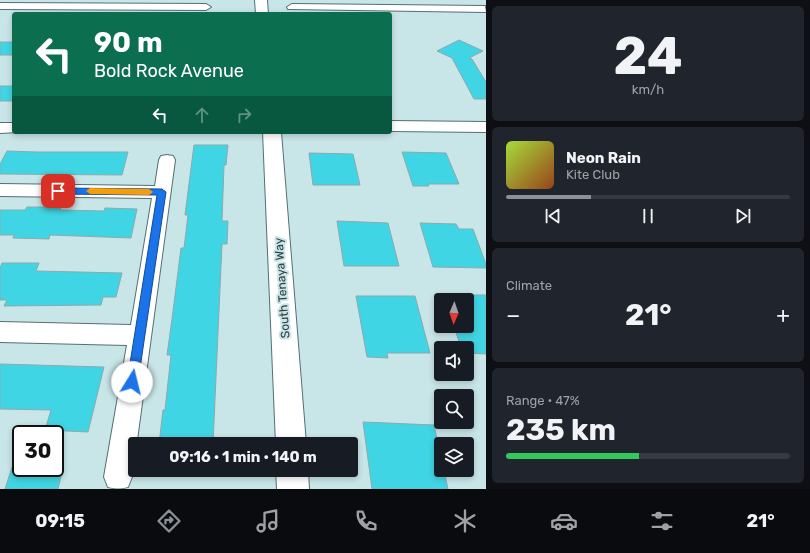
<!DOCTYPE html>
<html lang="en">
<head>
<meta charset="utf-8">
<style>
  :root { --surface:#171b24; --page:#20242c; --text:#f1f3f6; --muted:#9ea1a6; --line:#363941; --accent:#8c9099 }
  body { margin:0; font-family:Rubik,sans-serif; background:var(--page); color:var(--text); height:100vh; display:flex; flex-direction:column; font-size:15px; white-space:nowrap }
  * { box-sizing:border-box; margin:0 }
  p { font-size:13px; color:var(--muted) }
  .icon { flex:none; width:22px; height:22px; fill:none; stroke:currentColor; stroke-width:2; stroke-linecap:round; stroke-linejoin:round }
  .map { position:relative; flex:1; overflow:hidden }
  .side { display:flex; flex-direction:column; gap:6px; padding:6px; background:#0d0f14; width:324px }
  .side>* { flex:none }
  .hud { position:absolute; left:12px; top:12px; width:380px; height:122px; border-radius:4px; box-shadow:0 2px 6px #0003; background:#0b6e4f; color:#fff; overflow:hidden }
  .needle { width:26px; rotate:182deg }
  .buttons { position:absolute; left:434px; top:293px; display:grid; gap:8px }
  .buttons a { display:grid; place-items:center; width:40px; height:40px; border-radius:4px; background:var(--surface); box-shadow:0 2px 6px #0003; font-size:20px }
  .speed { position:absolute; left:12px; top:425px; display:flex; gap:8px; font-size:20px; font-weight:700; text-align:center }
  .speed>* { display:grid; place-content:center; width:52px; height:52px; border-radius:50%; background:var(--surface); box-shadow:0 2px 6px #0003; line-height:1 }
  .speed .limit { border:2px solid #111; border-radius:6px; background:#fff; color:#111 }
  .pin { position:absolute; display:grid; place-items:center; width:34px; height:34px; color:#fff; margin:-17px; border-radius:8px; box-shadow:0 2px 6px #0006 }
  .me { position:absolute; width:44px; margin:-22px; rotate:9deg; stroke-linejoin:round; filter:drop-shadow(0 0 3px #0008) }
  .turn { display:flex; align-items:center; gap:14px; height:84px; padding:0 16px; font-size:18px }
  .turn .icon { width:52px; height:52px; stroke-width:2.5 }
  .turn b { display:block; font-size:28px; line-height:34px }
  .lanes { display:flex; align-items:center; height:38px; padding:0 16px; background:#0003; justify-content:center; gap:20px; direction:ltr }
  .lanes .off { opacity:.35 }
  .big { font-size:30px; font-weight:700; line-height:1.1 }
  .side .widget { flex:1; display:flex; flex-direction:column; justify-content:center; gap:6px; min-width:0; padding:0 14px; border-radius:6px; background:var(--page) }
  .side .dial { align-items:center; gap:0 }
  .dial b { font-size:52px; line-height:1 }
  .song { display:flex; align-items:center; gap:12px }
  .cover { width:48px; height:48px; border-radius:6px; background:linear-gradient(135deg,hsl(80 70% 55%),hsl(20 70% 35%)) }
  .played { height:4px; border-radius:2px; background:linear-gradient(90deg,var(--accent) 30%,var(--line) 30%) }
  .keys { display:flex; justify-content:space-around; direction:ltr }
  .heat { display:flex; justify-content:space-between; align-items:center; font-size:22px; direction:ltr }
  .charge { height:6px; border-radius:3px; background:linear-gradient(90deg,#34c759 47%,var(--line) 0) }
  .trip { position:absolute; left:128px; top:437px; width:230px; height:40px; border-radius:4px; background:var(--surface); box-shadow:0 2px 6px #0003; font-weight:700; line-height:40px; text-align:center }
  .tab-bar { display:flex; height:64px; justify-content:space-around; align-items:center; background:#090b0e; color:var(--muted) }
  .tab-bar .icon { width:28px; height:28px }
  .tab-bar .current { color:var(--accent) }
  .tab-bar b { font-size:18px; color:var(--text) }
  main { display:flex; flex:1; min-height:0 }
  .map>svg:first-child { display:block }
  .building { fill:#40d5e4; stroke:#8da9ac }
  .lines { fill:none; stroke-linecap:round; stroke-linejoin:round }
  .minor-casing { stroke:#556f72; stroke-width:2 }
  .tertiary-casing { stroke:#556f72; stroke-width:2 }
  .minor { fill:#fff; fill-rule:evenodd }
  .tertiary { fill:#fff; fill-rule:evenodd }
  .route { fill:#1a73e8; stroke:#114b97 }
  .slow { fill:#f59e0b }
  .labels { text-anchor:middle; stroke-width:4; stroke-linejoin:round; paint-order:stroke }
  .street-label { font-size:12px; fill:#303b3d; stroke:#c8e5e8 }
</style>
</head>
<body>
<main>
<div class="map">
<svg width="486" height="489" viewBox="0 0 486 489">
  <rect width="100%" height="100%" fill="#c8e5e8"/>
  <g class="building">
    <polygon points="459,40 483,51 469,58 472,59 486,82 486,99 474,99 452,58 437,51"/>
    <rect x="0" y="42" width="14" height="13"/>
    <rect x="0" y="86" width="14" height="15"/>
    <polygon points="194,145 228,145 226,165 224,165 222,221 228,221 227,244 222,244 213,444 159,444 163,410 165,410 171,355 167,355 172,319 181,248 184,248 188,215 185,215"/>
    <polygon points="7,151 37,152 128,152 122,175 0,174 0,164"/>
    <polygon points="402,152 446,153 459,184 428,184 429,186 413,186"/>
    <polygon points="309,153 353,154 360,185 313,185"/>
    <polygon points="27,207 61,207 60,210 104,211 105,208 137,209 131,238 50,235 49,239 13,238 14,235 0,235 0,210 25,210"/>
    <polygon points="337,221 388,223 399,266 344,266"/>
    <polygon points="420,223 456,224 459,229 473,229 486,264 486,268 433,267"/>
    <polygon points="2,263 39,263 36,271 122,273 116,297 103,297 101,305 4,306 7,300 0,300 0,268"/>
    <polygon points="467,295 486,295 486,354 467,353 467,348 461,348 454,326 467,326"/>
    <polygon points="356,296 415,296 430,353 387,353 388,358 367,357"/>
    <polygon points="0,364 104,367 88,432 45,430 51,410 0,409"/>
    <polygon points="363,422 434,425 441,457 441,470 444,470 448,489 372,489"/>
    <polygon points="12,467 43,469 63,468 58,489 5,489"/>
  </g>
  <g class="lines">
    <defs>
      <g id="minor">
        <polygon points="0,3 206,4 211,7 206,10 0,9"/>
        <polygon points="292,4 485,6 486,12 288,9 287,7"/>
        <path d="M167 155 173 156 175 160 132 477 128 487C120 489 116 489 108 487L104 477 127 345 0 342V322L131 325 152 198 0 196V184L155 186 159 160 161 156Z"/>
      </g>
      <g id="tertiary">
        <polygon points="255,0 267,0 268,14 256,14"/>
        <polygon points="390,121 486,122 486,132 390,131"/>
        <polygon points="0,123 14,123 14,132 19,132 0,133"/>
        <polygon points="263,132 281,132 306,444 276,444"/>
        <polygon points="276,470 308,470 309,489 277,489"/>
      </g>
    </defs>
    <use href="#minor" class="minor-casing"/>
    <use href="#tertiary" class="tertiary-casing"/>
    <use href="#minor" class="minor"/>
    <use href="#tertiary" class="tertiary"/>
  </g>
  <polygon class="route" points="58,188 162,189 166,192 138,382 136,386 132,388 128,386 127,382 157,195 58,194 54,191"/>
  <polygon class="slow" points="90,188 149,189 153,192 149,195 90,194 86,191"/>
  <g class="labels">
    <g class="street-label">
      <text transform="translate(282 288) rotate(-94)" y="4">South Tenaya Way</text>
    </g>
  </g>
</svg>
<div class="buttons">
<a><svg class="needle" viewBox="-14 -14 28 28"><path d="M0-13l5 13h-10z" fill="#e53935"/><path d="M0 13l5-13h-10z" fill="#9ea1a6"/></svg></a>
<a><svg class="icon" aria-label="sound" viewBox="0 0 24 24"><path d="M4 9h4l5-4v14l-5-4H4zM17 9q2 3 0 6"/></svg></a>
<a><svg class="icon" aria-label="search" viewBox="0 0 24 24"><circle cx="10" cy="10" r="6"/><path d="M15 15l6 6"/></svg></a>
<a><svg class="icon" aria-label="layers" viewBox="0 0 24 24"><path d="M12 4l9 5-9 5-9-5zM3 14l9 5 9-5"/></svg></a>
</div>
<div class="speed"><div class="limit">30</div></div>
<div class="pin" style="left:58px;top:191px;background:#d93025"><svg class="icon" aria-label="arrive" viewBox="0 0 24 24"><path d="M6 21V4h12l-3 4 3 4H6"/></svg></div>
<svg class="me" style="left:132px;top:382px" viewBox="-20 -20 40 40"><circle r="19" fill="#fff"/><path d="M0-13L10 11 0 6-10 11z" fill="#1a73e8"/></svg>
<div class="trip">09:16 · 1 min · 140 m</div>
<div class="hud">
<div class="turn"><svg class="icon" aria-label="left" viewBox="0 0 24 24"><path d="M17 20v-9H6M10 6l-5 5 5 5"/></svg><div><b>90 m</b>Bold Rock Avenue</div></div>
<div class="lanes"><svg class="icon" aria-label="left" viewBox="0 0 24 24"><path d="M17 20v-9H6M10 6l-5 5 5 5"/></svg><svg class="icon off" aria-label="ahead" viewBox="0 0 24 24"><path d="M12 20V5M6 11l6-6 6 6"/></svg><svg class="icon off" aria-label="right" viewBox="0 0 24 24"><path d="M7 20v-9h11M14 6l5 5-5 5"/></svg></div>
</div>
</div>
<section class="side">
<div class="widget dial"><b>24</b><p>km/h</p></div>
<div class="widget">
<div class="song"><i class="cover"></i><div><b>Neon Rain</b><p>Kite Club</p></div></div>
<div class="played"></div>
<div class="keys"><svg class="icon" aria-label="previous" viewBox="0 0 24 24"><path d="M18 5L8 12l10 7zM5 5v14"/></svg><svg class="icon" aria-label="pause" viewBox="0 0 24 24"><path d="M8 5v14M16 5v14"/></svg><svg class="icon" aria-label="next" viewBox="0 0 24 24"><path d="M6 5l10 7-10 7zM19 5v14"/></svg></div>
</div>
<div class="widget"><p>Climate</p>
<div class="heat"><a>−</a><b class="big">21°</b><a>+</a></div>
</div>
<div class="widget"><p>Range · 47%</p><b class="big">235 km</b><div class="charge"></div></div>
</section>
</main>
<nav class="tab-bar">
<b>09:15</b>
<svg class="icon current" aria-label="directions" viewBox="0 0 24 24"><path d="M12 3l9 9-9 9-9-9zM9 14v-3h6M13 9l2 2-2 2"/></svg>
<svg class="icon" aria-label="music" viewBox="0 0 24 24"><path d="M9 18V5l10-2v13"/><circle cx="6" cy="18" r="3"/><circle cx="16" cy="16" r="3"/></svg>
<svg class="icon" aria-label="phone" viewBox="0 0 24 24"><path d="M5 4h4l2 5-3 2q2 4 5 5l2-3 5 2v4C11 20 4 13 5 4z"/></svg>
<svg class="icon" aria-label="climate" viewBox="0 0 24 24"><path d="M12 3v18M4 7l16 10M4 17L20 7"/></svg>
<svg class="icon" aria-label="car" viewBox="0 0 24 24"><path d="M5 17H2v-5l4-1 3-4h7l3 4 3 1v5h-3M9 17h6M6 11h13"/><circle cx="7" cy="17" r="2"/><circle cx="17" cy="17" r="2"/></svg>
<svg class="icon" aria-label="filters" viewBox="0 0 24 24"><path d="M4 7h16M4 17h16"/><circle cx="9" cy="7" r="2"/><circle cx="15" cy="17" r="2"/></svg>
<b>21°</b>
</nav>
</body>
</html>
